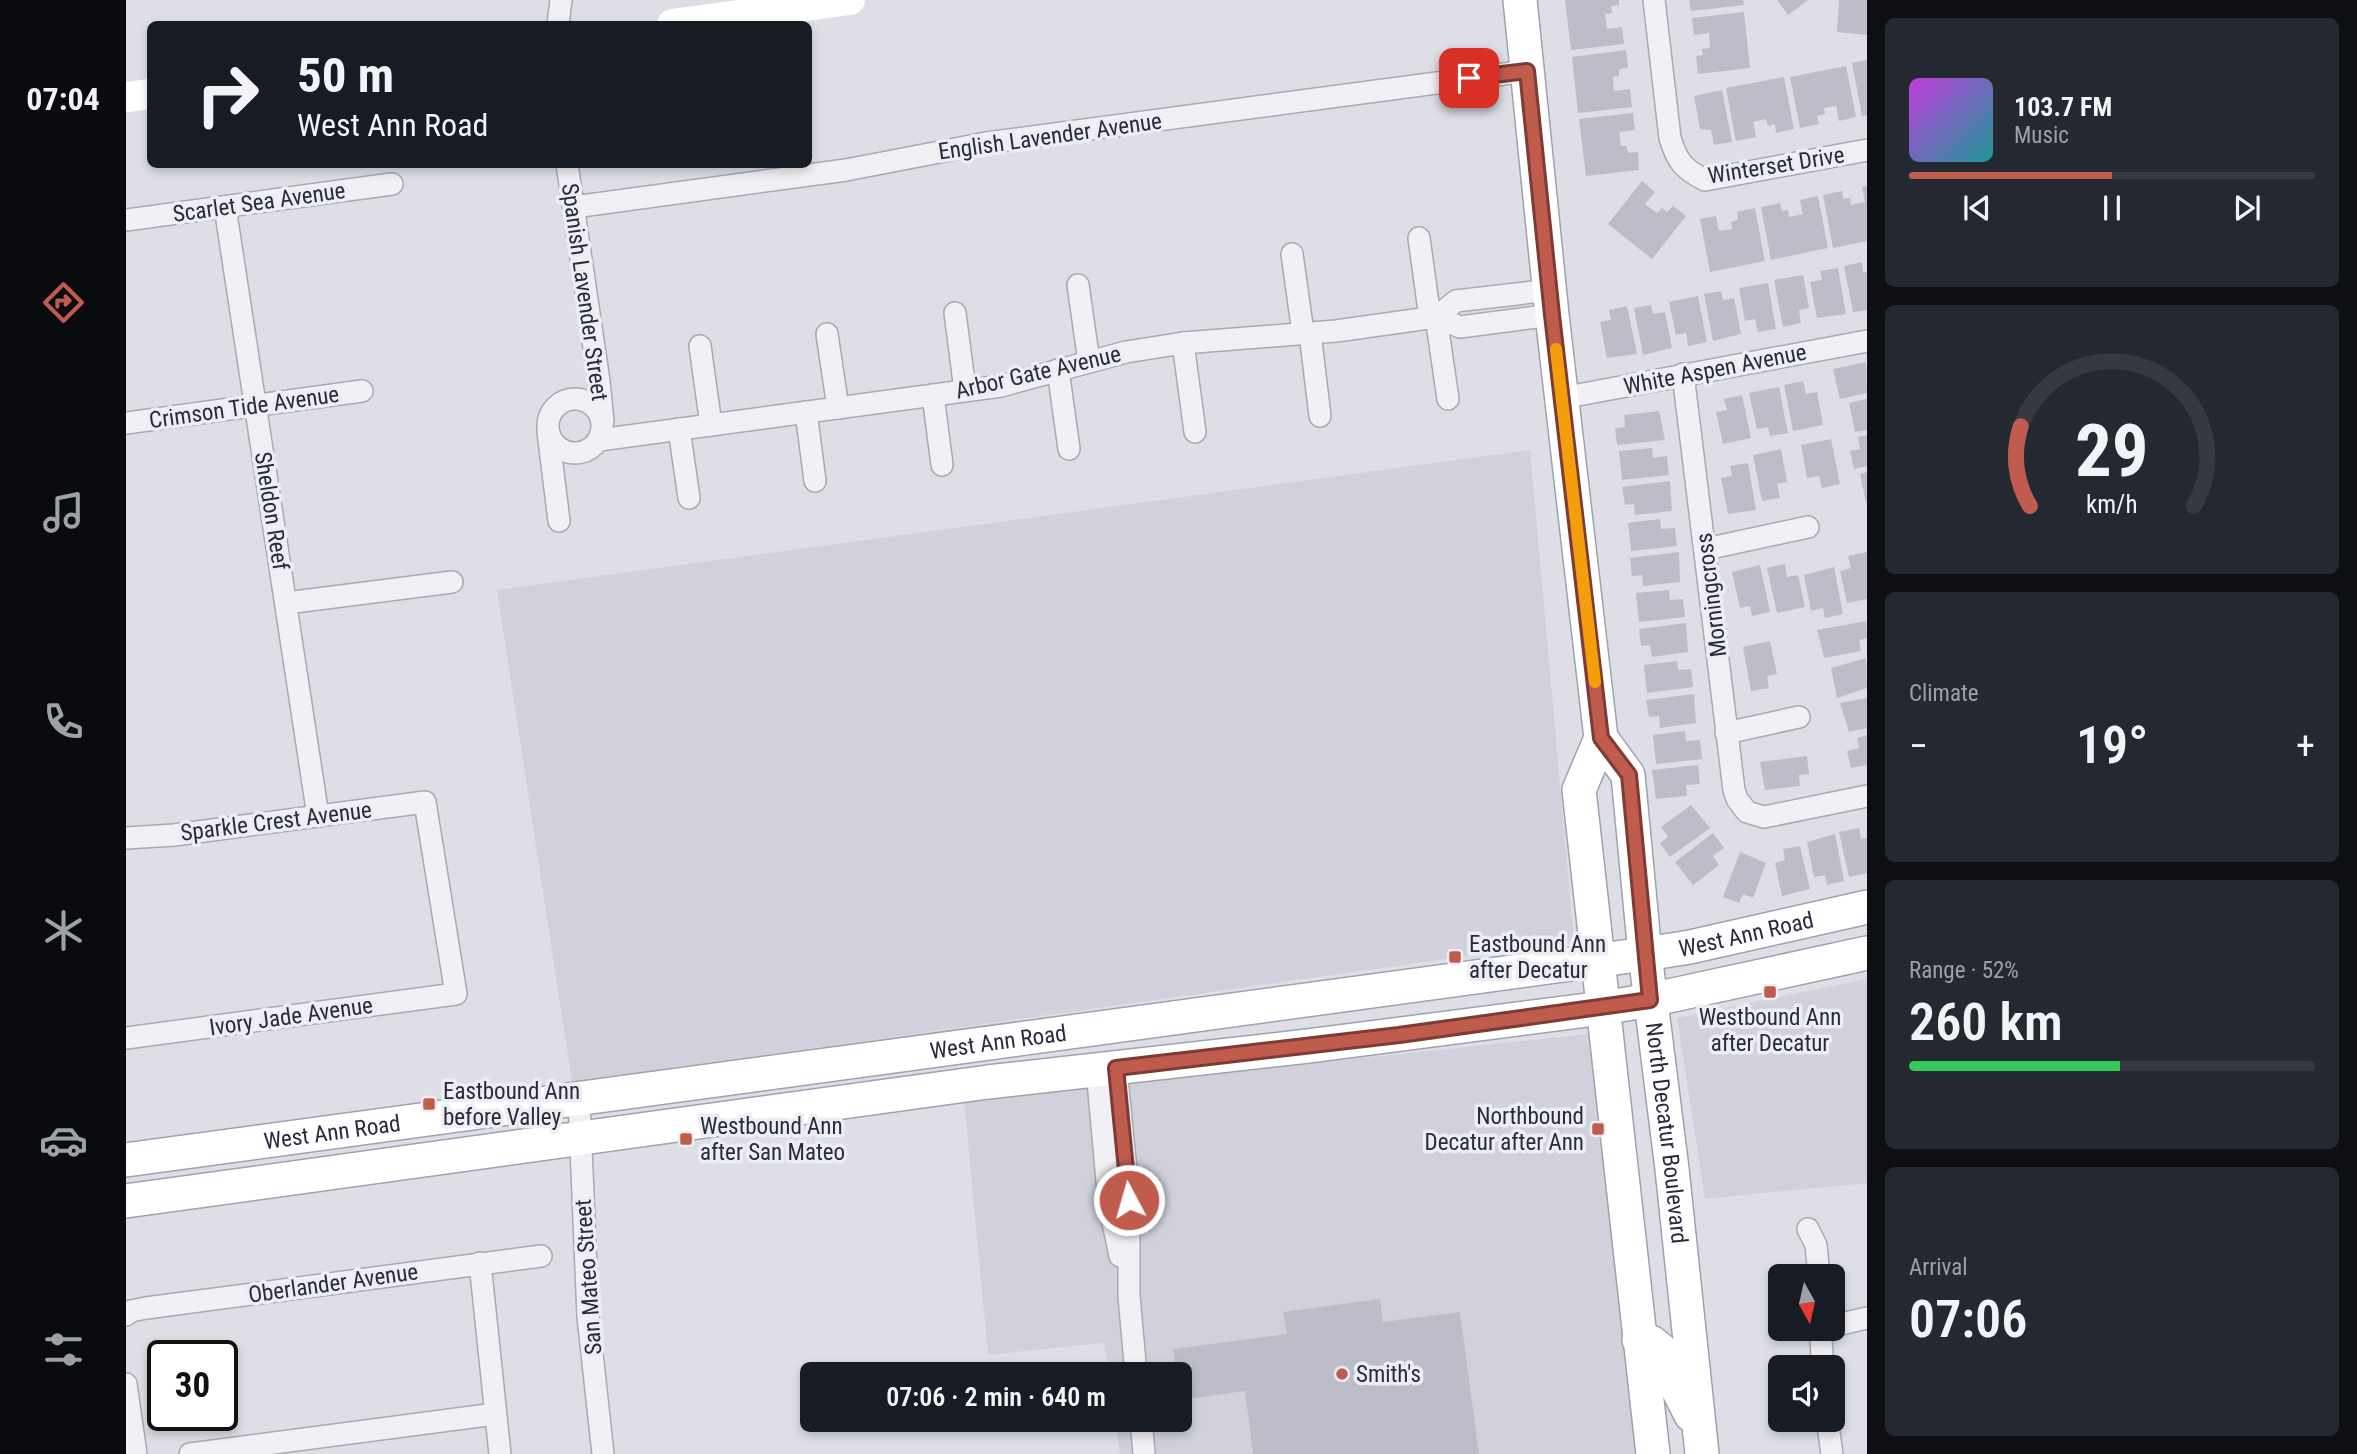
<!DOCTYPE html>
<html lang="en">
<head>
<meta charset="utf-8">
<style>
  :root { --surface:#171b24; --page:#242831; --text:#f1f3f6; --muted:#9ea1a6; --line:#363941; --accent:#c05c4e }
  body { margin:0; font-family:"Roboto Condensed",sans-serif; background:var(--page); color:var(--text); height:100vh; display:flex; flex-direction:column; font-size:26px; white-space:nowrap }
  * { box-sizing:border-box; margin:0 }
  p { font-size:23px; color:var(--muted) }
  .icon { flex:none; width:38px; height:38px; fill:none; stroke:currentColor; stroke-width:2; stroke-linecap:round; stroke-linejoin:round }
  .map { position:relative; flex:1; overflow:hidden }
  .sheet { display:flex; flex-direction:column; gap:18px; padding:18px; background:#0d0f14; width:490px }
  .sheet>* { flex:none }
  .hud { position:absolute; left:21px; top:21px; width:665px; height:147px; border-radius:10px; box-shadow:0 4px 10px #0003; background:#171b24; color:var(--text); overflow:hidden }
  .needle { width:46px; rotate:172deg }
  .tools { position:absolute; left:1642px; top:1264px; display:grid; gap:14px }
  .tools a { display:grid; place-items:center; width:77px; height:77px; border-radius:10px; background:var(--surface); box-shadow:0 4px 10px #0003; font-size:35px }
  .speed { position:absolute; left:21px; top:1340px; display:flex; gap:14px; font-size:35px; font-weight:700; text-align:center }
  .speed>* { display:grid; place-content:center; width:91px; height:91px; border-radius:50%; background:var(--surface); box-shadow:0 4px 10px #0003; line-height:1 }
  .speed .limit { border:4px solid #111; border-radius:10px; background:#fff; color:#111 }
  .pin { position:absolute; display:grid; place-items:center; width:60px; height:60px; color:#fff; margin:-30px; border-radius:14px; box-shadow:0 4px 10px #0006 }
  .me { position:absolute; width:77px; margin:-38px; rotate:354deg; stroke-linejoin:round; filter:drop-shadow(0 0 5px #0008) }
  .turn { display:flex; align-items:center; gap:24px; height:147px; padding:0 35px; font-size:32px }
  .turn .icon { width:91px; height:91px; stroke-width:2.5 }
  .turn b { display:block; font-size:49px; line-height:60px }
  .big { font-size:52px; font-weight:600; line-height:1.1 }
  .sheet .widget { flex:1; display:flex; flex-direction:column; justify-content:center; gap:10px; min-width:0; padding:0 24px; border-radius:10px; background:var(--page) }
  .sheet .dial { align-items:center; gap:0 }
  .dial svg { height:182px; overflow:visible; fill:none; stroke:var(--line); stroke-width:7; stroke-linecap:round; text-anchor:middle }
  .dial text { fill:var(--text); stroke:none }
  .song { display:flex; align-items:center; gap:21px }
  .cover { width:84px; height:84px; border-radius:10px; background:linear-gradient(135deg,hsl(290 70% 55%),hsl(180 70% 35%)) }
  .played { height:7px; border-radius:4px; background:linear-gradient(90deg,var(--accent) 50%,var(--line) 50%) }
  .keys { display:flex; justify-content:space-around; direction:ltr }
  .heat { display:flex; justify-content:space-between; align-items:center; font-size:38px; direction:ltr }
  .charge { height:10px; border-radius:5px; background:linear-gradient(90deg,#34c759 52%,var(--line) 0) }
  .trip { position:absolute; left:674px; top:1362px; width:392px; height:70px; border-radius:10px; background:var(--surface); box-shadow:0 4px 10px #0003; font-weight:600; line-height:70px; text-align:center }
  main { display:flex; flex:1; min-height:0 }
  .menu { display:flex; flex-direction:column; width:126px; justify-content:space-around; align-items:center; background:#090b0e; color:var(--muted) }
  .menu .icon { width:49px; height:49px }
  .menu .on { color:var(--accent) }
  .menu b { font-size:32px; color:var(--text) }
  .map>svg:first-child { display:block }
  .built { fill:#d0d1db }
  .building { fill:#bcbdc8 }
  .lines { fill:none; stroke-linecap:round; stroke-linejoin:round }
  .street-casing { stroke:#a8a9b3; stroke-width:24 }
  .primary-casing { stroke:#9ea1b0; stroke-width:36 }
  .street { stroke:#f0f0f5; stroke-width:21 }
  .secondary { stroke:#fff; stroke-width:30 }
  .primary { stroke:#fff; stroke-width:33 }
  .route-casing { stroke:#7d3c33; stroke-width:18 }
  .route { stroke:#c05c4e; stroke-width:12 }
  .slow { stroke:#f59e0b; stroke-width:12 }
  .poi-dot { fill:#c05c4e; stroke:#edeef4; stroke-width:2.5 }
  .labels { text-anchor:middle; stroke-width:7; stroke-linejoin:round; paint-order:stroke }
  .street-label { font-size:23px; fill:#292a3b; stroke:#edeef4 }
  .poi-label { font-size:23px; fill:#292a3b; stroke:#edeef4; text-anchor:start }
</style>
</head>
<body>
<main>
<nav class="menu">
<b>07:04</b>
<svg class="icon on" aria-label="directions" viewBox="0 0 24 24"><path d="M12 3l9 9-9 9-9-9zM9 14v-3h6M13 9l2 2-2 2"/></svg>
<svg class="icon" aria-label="music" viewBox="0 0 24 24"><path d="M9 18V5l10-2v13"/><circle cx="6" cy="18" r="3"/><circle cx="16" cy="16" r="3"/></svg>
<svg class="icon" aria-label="phone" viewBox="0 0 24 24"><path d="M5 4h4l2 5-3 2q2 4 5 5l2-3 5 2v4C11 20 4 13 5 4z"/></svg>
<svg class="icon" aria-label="climate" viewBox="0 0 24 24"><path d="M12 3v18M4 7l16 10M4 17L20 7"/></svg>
<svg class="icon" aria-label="car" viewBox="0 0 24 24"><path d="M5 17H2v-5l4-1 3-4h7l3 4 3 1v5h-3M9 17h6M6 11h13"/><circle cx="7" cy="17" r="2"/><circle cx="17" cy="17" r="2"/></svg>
<svg class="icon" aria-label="filters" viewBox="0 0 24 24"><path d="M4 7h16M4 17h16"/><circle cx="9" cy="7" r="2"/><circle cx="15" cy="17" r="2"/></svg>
</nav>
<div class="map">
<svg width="1741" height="1454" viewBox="0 0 1741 1454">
  <rect width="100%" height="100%" fill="#dedfe6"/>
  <g class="built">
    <polygon points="1404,450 1448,941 446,1082 371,590"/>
    <polygon points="1741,979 1741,1183 1579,1199 1551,1018"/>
    <polygon points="1464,1034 1510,1454 994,1454 989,1419 1054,1419 1054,1374 983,1374 978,1343 862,1355 838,1100"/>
  </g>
  <g class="building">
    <polygon points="1439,0 1493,0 1493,5 1485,6 1486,13 1479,14 1481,29 1496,27 1498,44 1445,50"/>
    <polygon points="1563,0 1617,0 1618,5 1565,11"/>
    <polygon points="1651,0 1682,0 1662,15"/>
    <polygon points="1713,0 1741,0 1741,35 1711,32"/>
    <polygon points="1618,12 1624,68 1572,74 1570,56 1577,55 1576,49 1584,48 1583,33 1568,35 1566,18"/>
    <polygon points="1500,50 1502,68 1493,69 1493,76 1487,77 1488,91 1504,89 1506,107 1452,113 1446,57"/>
    <polygon points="1741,60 1741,115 1736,116 1726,63"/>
    <polygon points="1720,66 1730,117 1713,121 1710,106 1698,108 1699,114 1691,116 1693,124 1674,128 1664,77"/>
    <polygon points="1658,77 1668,129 1650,133 1649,124 1642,126 1640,119 1627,122 1630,137 1610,141 1600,88"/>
    <polygon points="1596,90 1606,142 1588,145 1585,130 1574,129 1568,96"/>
    <polygon points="1507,113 1509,130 1493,132 1495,146 1501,146 1502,153 1512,152 1513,170 1460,176 1453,119"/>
    <polygon points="1516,181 1529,192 1519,204 1531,213 1536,208 1541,212 1547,206 1560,216 1526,259 1482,224"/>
    <polygon points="1741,186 1741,241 1707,248 1697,195 1716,191 1717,199 1724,198 1725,205 1739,202 1736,187"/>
    <polygon points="1692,196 1702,248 1645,260 1635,207 1654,203 1656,211 1662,210 1663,217 1677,214 1674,200"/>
    <polygon points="1629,208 1639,261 1584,272 1574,219 1590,216 1593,231 1606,229 1605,222 1612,220 1611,212"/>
    <polygon points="1736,262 1737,272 1741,272 1741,310 1727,312 1718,266"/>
    <polygon points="1712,268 1720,314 1691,318 1684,282 1696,280 1694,271"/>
    <polygon points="1677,275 1683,308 1673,310 1675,323 1657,327 1648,280"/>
    <polygon points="1642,283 1650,329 1632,332 1629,319 1619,321 1613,288"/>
    <polygon points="1595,291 1597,300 1608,298 1615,334 1587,341 1578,294"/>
    <polygon points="1572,296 1581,342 1562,346 1560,333 1550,335 1543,302"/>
    <polygon points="1525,305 1527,314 1539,312 1546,348 1517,355 1508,308"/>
    <polygon points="1501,306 1511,354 1481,358 1474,322 1485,320 1483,310"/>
    <polygon points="1740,362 1741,393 1714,399 1707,369"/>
    <polygon points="1677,381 1680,394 1691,392 1697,425 1667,431 1658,385"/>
    <polygon points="1653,387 1662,433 1644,436 1642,427 1631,429 1623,393"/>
    <polygon points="1616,395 1625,438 1597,444 1590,412 1601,410 1598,399"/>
    <polygon points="1741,399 1741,430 1729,432 1723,403"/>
    <polygon points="1533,411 1539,440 1491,445 1489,428 1499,427 1498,415"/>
    <polygon points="1741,435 1741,466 1728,469 1724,451 1734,449 1732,437"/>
    <polygon points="1705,439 1714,484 1696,488 1693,476 1681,478 1675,445"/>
    <polygon points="1526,448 1527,458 1541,456 1543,475 1496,480 1493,451"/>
    <polygon points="1655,449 1661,482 1651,484 1654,498 1636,501 1627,455"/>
    <polygon points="1622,463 1630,510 1602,514 1595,478 1606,476 1604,466"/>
    <polygon points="1741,472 1741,503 1740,503 1734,474"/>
    <polygon points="1544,481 1546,511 1509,515 1508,504 1499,505 1496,487"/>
    <polygon points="1534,519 1535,529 1549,528 1551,546 1505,551 1502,523"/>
    <polygon points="1553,552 1554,582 1517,586 1516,575 1506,576 1504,558"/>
    <polygon points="1741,552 1741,599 1721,603 1714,571 1725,568 1722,556"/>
    <polygon points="1659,564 1661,577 1672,575 1679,607 1651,613 1641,568"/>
    <polygon points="1634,565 1644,612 1626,616 1624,606 1614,608 1606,572"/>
    <polygon points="1708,567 1717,614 1699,618 1697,608 1685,611 1678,575"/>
    <polygon points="1543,590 1544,600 1557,599 1559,617 1513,622 1510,593"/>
    <polygon points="1740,621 1741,638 1733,640 1735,651 1698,658 1691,630"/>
    <polygon points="1560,623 1562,652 1526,657 1524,645 1515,646 1513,629"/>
    <polygon points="1644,641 1651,674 1641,676 1643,688 1625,691 1617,647"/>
    <polygon points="1740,658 1741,688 1711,698 1705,668"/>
    <polygon points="1551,661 1552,670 1565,669 1567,687 1521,693 1518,665"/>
    <polygon points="1568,694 1570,723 1534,728 1533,716 1523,717 1520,700"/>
    <polygon points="1741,698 1741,728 1723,732 1714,703"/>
    <polygon points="1559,731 1560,741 1574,740 1576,759 1530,764 1527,735"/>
    <polygon points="1741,735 1741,765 1725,768 1721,751 1733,748 1731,738"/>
    <polygon points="1681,756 1683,774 1673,775 1674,786 1639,790 1634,762"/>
    <polygon points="1572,765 1574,784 1560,785 1561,796 1530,799 1526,770"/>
    <polygon points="1565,805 1584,828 1544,857 1534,843 1542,837 1535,827"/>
    <polygon points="1733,828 1735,839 1741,838 1741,873 1723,877 1713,832"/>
    <polygon points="1587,833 1598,848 1587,856 1593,865 1567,885 1549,862"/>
    <polygon points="1709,834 1718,881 1701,885 1699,875 1688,877 1681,842"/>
    <polygon points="1674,846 1684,889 1656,896 1649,863 1659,860 1657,849"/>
    <polygon points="1614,852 1640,863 1627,898 1617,894 1613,903 1597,897"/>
    <polygon points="1254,1299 1257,1322 1334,1312 1353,1454 1127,1454 1119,1391 1054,1400 1054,1374 1050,1374 1047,1349 1161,1334 1157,1312"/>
  </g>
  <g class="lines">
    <defs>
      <g id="street">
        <path d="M1528 0 1544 138C1551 161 1557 169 1579 180L1741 150"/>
        <polyline points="432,24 435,0"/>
        <polyline points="441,164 473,381 477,421"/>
        <polyline points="99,207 192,816"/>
        <polyline points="448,207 720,170 860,143 1401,71"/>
        <polyline points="0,220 266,184"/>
        <polyline points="1293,238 1304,318"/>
        <polyline points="1166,254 1177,333"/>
        <polyline points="952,285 963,362"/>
        <polyline points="829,313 839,390"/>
        <polyline points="1310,317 1330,301 1424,290"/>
        <polyline points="1310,317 1322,399"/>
        <polyline points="1184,333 1194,416"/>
        <polyline points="701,334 712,408"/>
        <polyline points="1057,343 1069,432"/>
        <polyline points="574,346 585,425"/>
        <polyline points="932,370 943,449"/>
        <polyline points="1557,374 1608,790 1611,799 1621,812 1638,817 1741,796"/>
        <polyline points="807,395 816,465"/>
        <polyline points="1436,398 1741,341"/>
        <circle cx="449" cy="426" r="27"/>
        <polyline points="680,412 689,481"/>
        <polyline points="0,423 236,391"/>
        <polyline points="553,429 563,498"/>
        <polyline points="422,432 433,521"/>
        <polyline points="473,440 875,386 1000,352 1057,343 1210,331 1310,317 1334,327 1426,315"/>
        <polyline points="1580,549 1682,527"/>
        <polyline points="160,603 326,582"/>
        <polyline points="1600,733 1673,717"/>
        <polyline points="0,838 48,835 299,802 330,994 0,1038"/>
        <polyline points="990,1068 1003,1201 1003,1296 1010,1374"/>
        <polyline points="971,1070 983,1203 994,1256"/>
        <polyline points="453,1099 462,1317 477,1454"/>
        <polyline points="1682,1229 1690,1245 1693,1276"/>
        <polyline points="354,1263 374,1454"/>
        <polyline points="0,1315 5,1311 20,1308 415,1256"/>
        <polyline points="1706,1326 1741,1318"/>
        <polyline points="1694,1328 1697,1367"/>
        <polyline points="0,1384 10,1454"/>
        <polyline points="1015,1419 1018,1454"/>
        <polyline points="1701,1419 1706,1454"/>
        <polyline points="64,1454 369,1414"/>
      </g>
      <g id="primary">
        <polyline points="1394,0 1426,315 1475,738 1453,790 1527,1454"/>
        <path id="s1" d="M1475 738 1502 775 1519 954 1546 1169 1576 1454"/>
        <path id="s2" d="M0 1160 1519 954 1564 947 1741 907"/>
        <polyline points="0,1201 862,1082 1182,1046 1477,1008 1524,1000 1741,953"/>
        <polyline points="1513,1340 1525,1342 1535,1350 1544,1374 1565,1415"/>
      </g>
    </defs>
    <use href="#street" class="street-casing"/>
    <use href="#primary" class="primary-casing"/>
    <use href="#street" class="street"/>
    <g class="secondary">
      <polyline points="546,24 724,0"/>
      <polyline points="0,97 24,94"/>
    </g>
    <use href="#primary" class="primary"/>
  </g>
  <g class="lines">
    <defs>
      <polyline id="route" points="1003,1200 990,1068 1273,1035 1524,1000 1503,775 1475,738 1426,315 1401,71 1343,78"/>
    </defs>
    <use href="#route" class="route-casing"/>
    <use href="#route" class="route"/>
    <polyline class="slow" points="1430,349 1469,682"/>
  </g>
  <g class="poi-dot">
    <rect x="1322" y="950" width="14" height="14" rx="3.5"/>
    <rect x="1637" y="985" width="14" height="14" rx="3.5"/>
    <rect x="296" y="1097" width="14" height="14" rx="3.5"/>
    <rect x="1465" y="1122" width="14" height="14" rx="3.5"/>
    <rect x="553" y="1132" width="14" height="14" rx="3.5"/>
    <circle cx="1216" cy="1374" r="7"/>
  </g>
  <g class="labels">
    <g class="street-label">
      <text transform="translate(924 136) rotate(-8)" y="8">English Lavender Avenue</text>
      <text transform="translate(1650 165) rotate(-9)" y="8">Winterset Drive</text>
      <text transform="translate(133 202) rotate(-8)" y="8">Scarlet Sea Avenue</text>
      <text transform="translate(459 292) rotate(82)" y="8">Spanish Lavender Street</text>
      <text transform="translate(1589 369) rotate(-11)" y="8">White Aspen Avenue</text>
      <text transform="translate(912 372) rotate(-13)" y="8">Arbor Gate Avenue</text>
      <text transform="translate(118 407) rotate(-8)" y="8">Crimson Tide Avenue</text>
      <text transform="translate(146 511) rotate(81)" y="8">Sheldon Reef</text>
      <text transform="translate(1585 595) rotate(-97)" y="8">Morningcross</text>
      <text transform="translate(150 821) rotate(-7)" y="8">Sparkle Crest Avenue</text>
      <text dy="8" stroke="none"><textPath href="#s2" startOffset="1636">West Ann Road</textPath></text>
      <text transform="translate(165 1016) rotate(-8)" y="8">Ivory Jade Avenue</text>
      <text dy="8" stroke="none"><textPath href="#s2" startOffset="880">West Ann Road</textPath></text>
      <text dy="8" stroke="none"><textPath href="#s2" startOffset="208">West Ann Road</textPath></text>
      <text dy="8" stroke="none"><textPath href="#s1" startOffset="406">North Decatur Boulevard</textPath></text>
      <text transform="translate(462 1277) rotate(-94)" y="8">San Mateo Street</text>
      <text transform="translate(207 1283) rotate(-8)" y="8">Oberlander Avenue</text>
    </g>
    <g class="poi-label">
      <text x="1343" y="952">Eastbound Ann<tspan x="1343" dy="26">after Decatur</tspan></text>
      <text x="1644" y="1025" text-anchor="middle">Westbound Ann<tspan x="1644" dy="26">after Decatur</tspan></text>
      <text x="317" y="1099">Eastbound Ann<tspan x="317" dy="26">before Valley</tspan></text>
      <text x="1458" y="1124" text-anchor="end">Northbound<tspan x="1458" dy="26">Decatur after Ann</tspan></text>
      <text x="574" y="1134">Westbound Ann<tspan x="574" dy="26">after San Mateo</tspan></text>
      <text x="1230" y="1382">Smith's</text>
    </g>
  </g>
</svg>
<div class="tools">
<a><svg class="needle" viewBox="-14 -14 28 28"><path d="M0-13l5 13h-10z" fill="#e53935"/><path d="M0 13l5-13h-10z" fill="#9ea1a6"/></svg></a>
<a><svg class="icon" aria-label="sound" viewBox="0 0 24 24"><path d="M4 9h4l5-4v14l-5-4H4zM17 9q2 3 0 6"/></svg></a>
</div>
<div class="speed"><div class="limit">30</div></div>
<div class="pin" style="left:1343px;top:78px;background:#d93025"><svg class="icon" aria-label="arrive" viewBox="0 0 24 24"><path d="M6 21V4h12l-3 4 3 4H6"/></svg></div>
<svg class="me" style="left:1003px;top:1200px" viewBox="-20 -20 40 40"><circle r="17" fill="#c05c4e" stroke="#fff" stroke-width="3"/><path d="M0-11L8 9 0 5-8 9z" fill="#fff"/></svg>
<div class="trip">07:06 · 2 min · 640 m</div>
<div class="hud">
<div class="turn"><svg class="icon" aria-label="right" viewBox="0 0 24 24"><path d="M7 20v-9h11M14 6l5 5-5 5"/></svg><div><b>50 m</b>West Ann Road</div></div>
</div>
</div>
<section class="sheet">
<div class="widget">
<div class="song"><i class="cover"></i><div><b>103.7 FM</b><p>Music</p></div></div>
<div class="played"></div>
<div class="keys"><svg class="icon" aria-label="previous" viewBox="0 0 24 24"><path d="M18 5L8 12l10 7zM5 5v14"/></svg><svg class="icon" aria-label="pause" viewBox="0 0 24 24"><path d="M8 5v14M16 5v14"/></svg><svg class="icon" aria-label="next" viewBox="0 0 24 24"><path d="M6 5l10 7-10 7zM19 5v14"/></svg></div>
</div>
<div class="widget dial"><svg viewBox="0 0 100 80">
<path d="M14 69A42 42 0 1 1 86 69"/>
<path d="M14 69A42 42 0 0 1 10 34" stroke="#c05c4e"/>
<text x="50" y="56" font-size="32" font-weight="700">29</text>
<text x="50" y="72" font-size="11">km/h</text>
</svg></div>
<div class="widget"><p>Climate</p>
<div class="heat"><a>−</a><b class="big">19°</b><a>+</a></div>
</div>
<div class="widget"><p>Range · 52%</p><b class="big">260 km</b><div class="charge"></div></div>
<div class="widget"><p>Arrival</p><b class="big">07:06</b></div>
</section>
</main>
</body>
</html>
